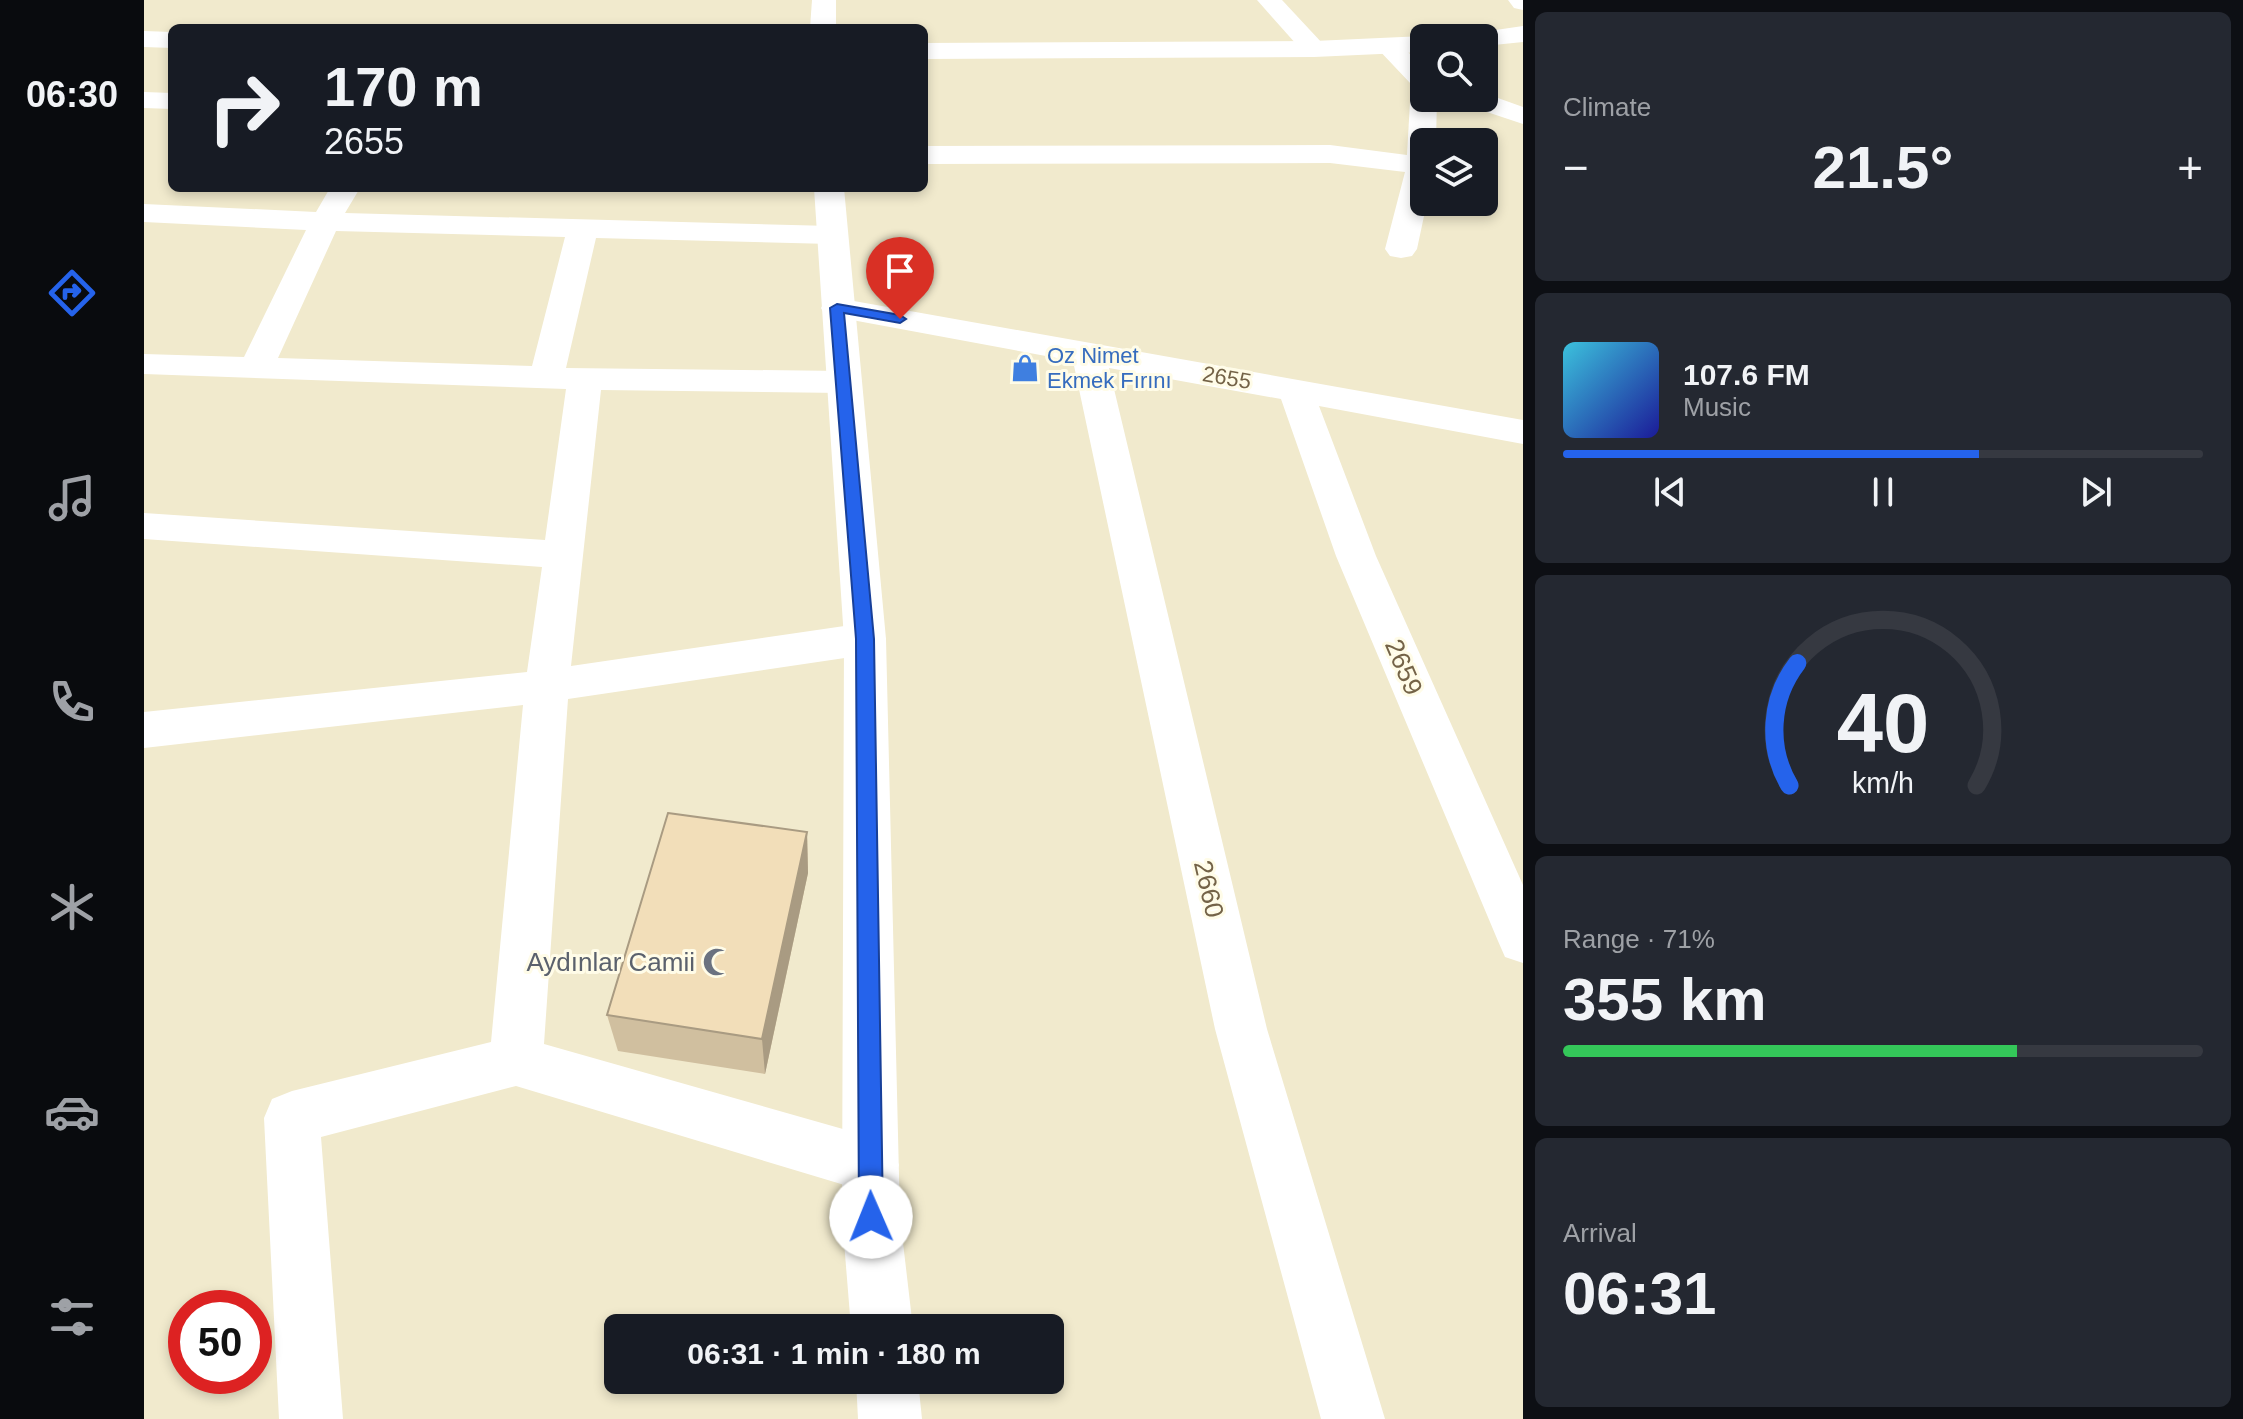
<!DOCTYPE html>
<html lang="en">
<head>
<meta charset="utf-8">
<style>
  :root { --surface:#171b24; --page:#242831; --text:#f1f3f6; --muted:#9ea1a6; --line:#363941; --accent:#2563eb }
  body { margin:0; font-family:Arial,sans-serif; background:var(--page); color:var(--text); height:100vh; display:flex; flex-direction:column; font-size:30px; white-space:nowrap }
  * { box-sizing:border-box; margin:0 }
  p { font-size:26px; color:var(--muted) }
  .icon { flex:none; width:44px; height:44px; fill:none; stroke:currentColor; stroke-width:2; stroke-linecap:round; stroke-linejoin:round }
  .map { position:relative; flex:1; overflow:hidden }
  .panel { display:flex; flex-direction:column; gap:12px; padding:12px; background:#0d0f14; width:720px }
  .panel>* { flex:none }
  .guide { position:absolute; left:24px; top:24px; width:760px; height:168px; border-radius:12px; box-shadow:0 4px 12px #0003; background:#171b24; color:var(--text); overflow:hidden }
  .tools { position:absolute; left:1266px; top:24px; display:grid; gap:16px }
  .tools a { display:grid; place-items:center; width:88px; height:88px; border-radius:12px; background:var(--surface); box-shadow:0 4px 12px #0003; font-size:40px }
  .speed { position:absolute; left:24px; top:1290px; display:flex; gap:16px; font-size:40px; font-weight:700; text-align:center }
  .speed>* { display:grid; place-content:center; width:104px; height:104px; border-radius:50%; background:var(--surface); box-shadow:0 4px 12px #0003; line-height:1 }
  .speed .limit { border:12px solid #d22; background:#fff; color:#111 }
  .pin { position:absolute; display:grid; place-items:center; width:68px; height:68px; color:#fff; margin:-82px -34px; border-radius:50% 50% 50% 0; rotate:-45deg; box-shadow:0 0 8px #0007 }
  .pin .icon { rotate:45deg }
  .me { position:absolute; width:88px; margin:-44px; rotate:359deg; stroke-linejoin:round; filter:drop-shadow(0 0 6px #0008) }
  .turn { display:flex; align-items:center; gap:28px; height:168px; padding:0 24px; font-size:36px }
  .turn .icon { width:104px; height:104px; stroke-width:2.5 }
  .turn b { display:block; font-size:56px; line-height:68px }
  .big { font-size:60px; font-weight:800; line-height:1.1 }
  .panel .tile { flex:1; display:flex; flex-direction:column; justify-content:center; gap:12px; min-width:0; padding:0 28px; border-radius:12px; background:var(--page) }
  .panel .dial { align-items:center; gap:0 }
  .dial svg { height:208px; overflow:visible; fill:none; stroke:var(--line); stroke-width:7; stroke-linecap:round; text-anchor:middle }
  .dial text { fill:var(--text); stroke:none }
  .song { display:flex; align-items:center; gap:24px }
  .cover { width:96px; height:96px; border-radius:12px; background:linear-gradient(135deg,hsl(190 70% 55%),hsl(240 70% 35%)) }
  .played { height:8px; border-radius:4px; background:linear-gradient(90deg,var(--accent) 65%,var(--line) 65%) }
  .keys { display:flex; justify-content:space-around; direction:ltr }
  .heat { display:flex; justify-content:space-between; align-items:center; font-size:44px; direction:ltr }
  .charge { height:12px; border-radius:6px; background:linear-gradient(90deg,#34c759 71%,var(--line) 0) }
  .trip { position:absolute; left:460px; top:1314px; width:460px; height:80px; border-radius:12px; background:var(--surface); box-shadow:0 4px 12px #0003; font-weight:800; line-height:80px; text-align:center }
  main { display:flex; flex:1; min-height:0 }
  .tabs { display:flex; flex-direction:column; width:144px; justify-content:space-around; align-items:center; background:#090b0e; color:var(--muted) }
  .tabs .icon { width:56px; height:56px }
  .tabs .current { color:var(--accent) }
  .tabs b { font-size:36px; color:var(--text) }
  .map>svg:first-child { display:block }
  .residential { fill:#f1eacd; fill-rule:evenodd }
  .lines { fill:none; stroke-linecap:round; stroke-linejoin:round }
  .street { fill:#fff; fill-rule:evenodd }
  .secondary { fill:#fff; fill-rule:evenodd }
  .wall { fill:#d0bf9f }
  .shaded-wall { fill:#a99b82 }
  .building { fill:#f2deb9; stroke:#a99b82; stroke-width:2 }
  .route { fill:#2563eb; stroke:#184099; stroke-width:2 }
  .labels { text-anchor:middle; stroke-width:6; stroke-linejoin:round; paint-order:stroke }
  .far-shop-label { font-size:22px; fill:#366cbe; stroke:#fffce8; text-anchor:start }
  .far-street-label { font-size:22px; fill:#746348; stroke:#fffce8 }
  .street-label { font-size:26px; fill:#746348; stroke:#fffce8 }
  .worship-label { font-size:26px; fill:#5b616d; stroke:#fffce8; text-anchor:end }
</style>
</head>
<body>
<main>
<nav class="tabs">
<b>06:30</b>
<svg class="icon current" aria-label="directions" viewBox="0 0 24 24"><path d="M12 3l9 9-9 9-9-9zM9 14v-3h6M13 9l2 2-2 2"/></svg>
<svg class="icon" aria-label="music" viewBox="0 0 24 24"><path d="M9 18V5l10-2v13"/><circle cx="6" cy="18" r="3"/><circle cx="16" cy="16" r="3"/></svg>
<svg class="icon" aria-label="phone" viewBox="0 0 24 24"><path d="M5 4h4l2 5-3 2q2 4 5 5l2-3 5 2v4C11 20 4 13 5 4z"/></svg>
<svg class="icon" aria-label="climate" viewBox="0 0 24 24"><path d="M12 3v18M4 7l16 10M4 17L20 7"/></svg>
<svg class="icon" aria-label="car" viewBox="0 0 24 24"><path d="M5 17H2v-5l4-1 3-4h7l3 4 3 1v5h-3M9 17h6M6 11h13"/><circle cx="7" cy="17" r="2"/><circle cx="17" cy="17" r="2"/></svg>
<svg class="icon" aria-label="filters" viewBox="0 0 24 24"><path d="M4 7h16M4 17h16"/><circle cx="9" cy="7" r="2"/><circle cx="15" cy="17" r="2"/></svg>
</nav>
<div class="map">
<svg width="1379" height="1419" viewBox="0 0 1379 1419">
  <rect width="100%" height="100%" fill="#fdf9e1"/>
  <path class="residential" d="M0 0H1379V1419H0ZM28 28H780V188H28ZM1280 38H1340V98H1280ZM1280 142H1340V202H1280ZM42 1308H110V1376H42ZM474 1328H906V1380H474Z"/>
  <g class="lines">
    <g class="street">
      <polygon points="668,0 692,0 692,28 666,28"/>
      <polygon points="1113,0 1138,0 1179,44 1183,49 1179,54 1161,54"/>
      <polygon points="1364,0 1379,0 1379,10 1370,8"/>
      <polygon points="1245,39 1254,42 1280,68 1280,98 1293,98 1292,142 1280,142 1280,202 1283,202 1273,249 1268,256 1257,258 1246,256 1241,249 1261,172 1186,163 780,164 780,146 1186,145 1263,155 1267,84 1232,47 1236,42"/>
      <polygon points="0,92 28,93 28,109 0,108"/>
      <polygon points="1340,93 1379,107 1379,124 1319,104 1315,98 1340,98"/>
      <path d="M186 188H216L201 213 687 226 698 228 702 235 698 242 687 244 452 238 422 368 699 371 711 374 716 382 711 390 699 393 457 390 427 666 721 623 736 628 742 639 736 650 721 655 424 699 400 1044 727 1137 747 1145 755 1165 747 1185 727 1193 372 1086 177 1137 199 1419H135L120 1118 128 1099 148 1091 347 1042 379 705 0 748V712L383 672 398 567 0 539V513L401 540 422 389 0 374V354L100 357 162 230 0 222V204L172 212ZM192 231 421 237 388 366 134 358Z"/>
      <polygon points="693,298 1379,420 1379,444 1175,406 1232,556 1379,885 1379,963 1361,957 1354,941 1192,556 1137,399 965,368 1123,1029 1241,1419 1177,1419 1071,1029 929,361 681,315 677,308 681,301"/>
    </g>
    <g class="secondary">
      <polygon points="1379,26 1379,42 1340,46 1340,38 1327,38 1331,33"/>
      <polygon points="0,31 28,32 28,48 0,47"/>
      <polygon points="1280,36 1287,38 1280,38 1280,52 1170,57 780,59 780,43 1170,41"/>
      <polygon points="670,188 700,188 742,639 756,1217 769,1328 707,1328 698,1217 700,639"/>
      <polygon points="712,1380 774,1380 778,1419 714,1419"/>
    </g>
  </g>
  <polygon class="wall" points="663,832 664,873 621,1074 474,1051 463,1015"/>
  <polygon class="shaded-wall" points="663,832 664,873 621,1074 618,1039"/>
  <polygon class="building" points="524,813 663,832 618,1039 463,1015"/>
  <polygon class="route" points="693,304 756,315 762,319 756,323 700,313 730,639 739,1217 736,1226 727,1229 719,1226 715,1217 712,639 686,308"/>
  <defs>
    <symbol id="shop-bare" viewBox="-9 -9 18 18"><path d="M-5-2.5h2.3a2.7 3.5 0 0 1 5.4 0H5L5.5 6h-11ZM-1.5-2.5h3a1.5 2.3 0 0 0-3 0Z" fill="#3f7fe0" stroke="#fffce8" stroke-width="2.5" paint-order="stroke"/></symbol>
    <symbol id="mosque-bare" viewBox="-9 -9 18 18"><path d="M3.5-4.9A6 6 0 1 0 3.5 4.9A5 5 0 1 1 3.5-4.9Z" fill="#6b7280" stroke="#fffce8" stroke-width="2.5" paint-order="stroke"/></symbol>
  </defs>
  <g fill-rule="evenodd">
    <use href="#shop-bare" x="861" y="348" width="40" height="40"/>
    <use href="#mosque-bare" x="553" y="942" width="40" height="40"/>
  </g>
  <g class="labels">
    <g class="far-shop-label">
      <text x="903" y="363">Oz Nimet<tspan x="903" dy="25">Ekmek Fırını</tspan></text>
    </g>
    <g class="far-street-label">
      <text transform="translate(1083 377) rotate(10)" y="8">2655</text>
    </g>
    <g class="street-label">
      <text transform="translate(1260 667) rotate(67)" y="9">2659</text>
      <text transform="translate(1065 889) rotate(77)" y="9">2660</text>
    </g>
    <g class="worship-label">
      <text x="551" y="971">Aydınlar Camii</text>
    </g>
  </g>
</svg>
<div class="tools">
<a><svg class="icon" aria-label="search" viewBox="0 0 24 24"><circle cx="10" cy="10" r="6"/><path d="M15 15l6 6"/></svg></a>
<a><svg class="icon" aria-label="layers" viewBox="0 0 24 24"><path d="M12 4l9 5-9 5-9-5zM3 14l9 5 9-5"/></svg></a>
</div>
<div class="speed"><div class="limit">50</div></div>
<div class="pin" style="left:756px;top:319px;background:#d93025"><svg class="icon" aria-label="arrive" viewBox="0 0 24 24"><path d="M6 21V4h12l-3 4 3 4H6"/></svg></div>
<svg class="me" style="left:727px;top:1217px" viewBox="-20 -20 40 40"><circle r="19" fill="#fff"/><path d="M0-13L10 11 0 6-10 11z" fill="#2563eb"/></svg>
<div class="trip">06:31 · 1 min · 180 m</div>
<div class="guide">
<div class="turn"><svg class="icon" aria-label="right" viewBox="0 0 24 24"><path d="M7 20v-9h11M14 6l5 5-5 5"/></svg><div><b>170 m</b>2655</div></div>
</div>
</div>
<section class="panel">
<div class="tile"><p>Climate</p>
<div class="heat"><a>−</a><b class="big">21.5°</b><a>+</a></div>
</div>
<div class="tile">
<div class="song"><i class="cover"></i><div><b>107.6 FM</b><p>Music</p></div></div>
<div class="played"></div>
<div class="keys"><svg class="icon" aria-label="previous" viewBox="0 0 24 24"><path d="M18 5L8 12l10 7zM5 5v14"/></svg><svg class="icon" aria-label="pause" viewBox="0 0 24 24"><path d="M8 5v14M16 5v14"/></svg><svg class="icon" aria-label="next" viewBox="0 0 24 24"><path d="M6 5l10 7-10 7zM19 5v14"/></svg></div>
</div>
<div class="tile dial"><svg viewBox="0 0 100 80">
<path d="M14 69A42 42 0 1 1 86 69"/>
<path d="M14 69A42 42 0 0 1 17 22" stroke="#2563eb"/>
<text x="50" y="56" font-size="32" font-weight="700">40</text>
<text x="50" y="72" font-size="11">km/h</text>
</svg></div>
<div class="tile"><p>Range · 71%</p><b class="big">355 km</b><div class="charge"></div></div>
<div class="tile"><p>Arrival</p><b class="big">06:31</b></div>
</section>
</main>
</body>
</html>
